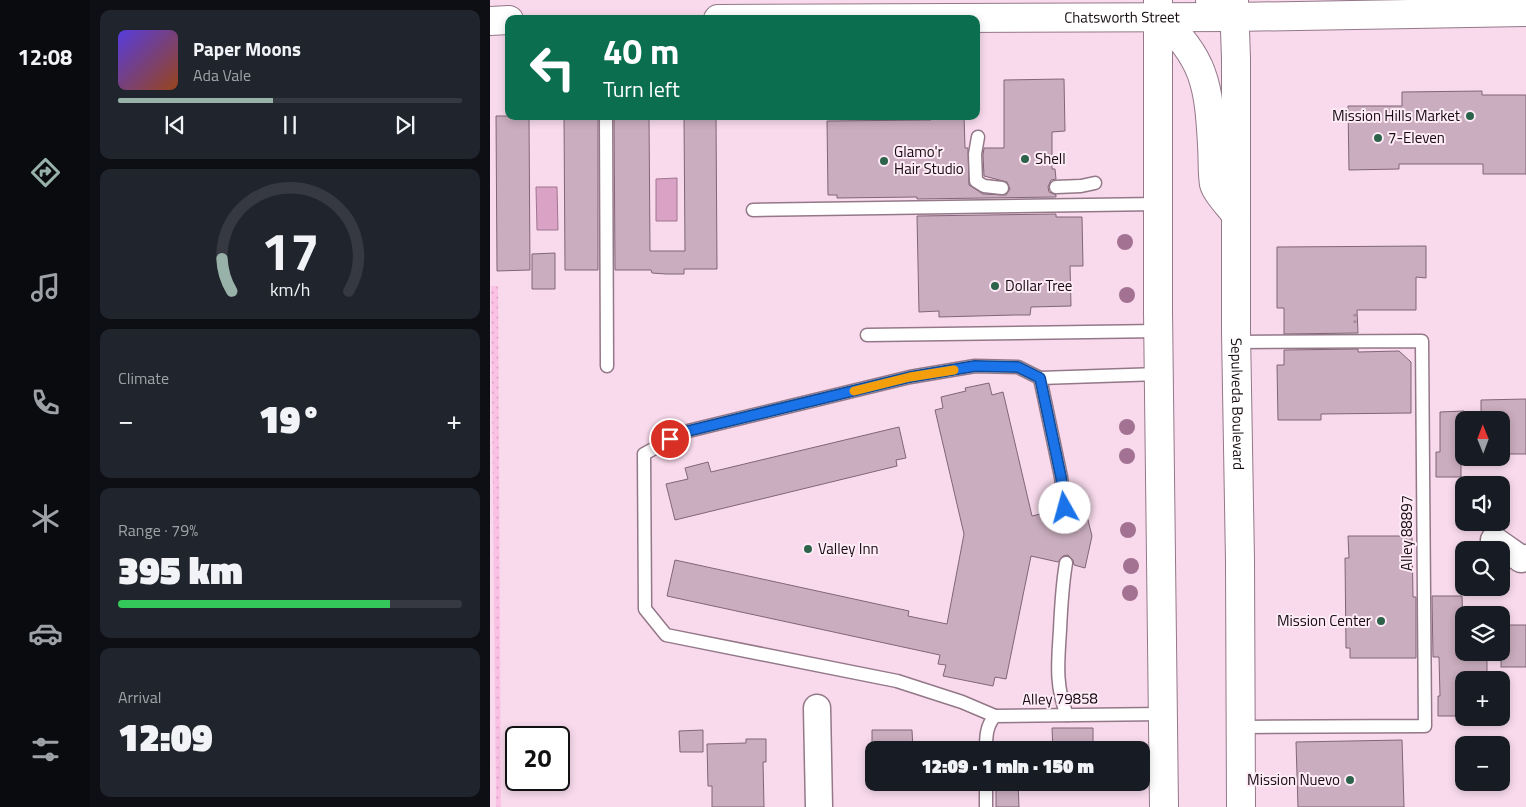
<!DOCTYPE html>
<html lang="en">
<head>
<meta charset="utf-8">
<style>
  :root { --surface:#171b24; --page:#20242c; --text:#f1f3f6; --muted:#9ea1a6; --line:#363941; --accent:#98b2a9 }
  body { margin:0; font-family:"Titillium Web",sans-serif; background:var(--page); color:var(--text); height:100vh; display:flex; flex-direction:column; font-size:19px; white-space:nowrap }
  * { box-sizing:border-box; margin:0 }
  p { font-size:16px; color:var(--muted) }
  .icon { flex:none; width:28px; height:28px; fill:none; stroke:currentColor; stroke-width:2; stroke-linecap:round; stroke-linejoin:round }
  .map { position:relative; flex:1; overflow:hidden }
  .drawer { display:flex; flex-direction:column; gap:10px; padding:10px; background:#0d0f14; width:400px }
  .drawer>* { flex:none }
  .banner { position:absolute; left:15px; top:15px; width:475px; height:105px; border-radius:10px; box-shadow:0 2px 8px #0003; background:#0b6e4f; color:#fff; overflow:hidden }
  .needle { width:32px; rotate:359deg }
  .controls { position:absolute; left:965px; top:411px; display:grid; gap:10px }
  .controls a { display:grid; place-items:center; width:55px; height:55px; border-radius:10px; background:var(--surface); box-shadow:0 2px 8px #0003; font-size:25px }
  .speed { position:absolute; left:15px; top:726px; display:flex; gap:10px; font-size:25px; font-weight:700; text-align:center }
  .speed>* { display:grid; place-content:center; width:65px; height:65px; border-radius:50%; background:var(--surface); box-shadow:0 2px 8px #0003; line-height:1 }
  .speed .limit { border:2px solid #111; border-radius:8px; background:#fff; color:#111 }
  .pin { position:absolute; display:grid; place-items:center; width:42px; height:42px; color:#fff; margin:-21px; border:2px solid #fff; border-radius:50%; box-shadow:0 1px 5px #0007 }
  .me { position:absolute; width:55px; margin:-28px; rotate:353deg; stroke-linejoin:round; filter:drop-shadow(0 0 4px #0008) }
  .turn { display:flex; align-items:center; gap:18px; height:105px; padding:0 15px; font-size:22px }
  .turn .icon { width:65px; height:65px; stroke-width:2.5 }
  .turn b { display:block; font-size:35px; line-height:42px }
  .big { font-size:38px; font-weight:800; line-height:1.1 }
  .drawer .tile { flex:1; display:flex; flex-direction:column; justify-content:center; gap:8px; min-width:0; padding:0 18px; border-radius:10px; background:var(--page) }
  .drawer .dial { align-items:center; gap:0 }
  .dial svg { height:130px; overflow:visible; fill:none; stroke:var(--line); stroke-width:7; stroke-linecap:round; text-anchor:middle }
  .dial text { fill:var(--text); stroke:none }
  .song { display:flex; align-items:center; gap:15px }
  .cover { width:60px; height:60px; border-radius:8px; background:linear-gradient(135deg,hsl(250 70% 55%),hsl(20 70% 35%)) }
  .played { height:5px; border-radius:2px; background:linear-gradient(90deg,var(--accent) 45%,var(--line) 45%) }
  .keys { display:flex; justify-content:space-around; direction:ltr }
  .heat { display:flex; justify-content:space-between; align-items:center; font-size:28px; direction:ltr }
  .charge { height:8px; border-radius:4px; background:linear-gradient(90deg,#34c759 79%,var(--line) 0) }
  .trip { position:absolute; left:375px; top:741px; width:285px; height:50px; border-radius:10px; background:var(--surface); box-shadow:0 2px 8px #0003; font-weight:800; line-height:50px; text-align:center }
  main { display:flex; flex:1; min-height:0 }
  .tab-bar { display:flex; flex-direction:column; width:90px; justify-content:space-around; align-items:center; background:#090b0e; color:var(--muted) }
  .tab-bar .icon { width:35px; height:35px }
  .tab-bar .selected { color:var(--accent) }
  .tab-bar b { font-size:22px; color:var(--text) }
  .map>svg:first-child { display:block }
  .grass { fill:url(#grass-dots) }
  .water { fill:#daa3c5; stroke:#9f768f }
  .building { fill:#caadbe; stroke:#806676 }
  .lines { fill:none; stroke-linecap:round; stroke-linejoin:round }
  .service-casing { stroke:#937888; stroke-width:15 }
  .minor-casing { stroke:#937888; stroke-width:29 }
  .secondary-casing { stroke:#937888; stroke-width:30 }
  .primary-casing { stroke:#937888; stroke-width:30 }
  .path { stroke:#a38d9a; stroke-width:3; stroke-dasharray:2.5 4; stroke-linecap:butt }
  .service { stroke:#fff; stroke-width:12 }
  .minor { stroke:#fff; stroke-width:26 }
  .secondary { stroke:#fff; stroke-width:28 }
  .primary { stroke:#fff; stroke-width:28 }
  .tree { fill:#a37292 }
  .route-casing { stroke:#114b97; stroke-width:12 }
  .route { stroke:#1a73e8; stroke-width:9 }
  .slow { stroke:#f59e0b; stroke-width:9 }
  .poi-dot { fill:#2c634a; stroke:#feebf6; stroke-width:2 }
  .labels { text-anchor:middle; stroke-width:4; stroke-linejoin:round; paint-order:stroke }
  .street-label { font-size:15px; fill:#160c12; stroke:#feebf6 }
  .poi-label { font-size:15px; fill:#160c12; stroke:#feebf6; text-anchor:start }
</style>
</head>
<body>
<main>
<nav class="tab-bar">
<b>12:08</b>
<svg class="icon selected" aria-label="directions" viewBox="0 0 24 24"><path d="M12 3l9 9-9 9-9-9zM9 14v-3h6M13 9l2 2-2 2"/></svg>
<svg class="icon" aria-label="music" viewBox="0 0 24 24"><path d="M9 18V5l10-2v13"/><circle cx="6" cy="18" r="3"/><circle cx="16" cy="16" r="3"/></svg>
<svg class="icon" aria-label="phone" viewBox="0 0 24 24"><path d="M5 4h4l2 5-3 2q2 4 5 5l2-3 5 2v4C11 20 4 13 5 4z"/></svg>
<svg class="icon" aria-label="climate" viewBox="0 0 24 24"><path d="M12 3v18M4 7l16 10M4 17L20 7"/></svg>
<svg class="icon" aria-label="car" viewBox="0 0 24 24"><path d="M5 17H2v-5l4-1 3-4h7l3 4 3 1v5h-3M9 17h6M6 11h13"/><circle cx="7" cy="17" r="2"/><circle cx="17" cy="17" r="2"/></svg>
<svg class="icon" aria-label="filters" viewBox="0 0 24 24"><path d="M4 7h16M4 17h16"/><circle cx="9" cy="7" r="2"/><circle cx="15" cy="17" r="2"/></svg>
</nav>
<section class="drawer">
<div class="tile">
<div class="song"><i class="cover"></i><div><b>Paper Moons</b><p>Ada Vale</p></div></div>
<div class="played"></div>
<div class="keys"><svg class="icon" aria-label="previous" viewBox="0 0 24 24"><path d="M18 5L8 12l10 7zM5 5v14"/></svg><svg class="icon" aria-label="pause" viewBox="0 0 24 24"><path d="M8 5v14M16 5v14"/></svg><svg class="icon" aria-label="next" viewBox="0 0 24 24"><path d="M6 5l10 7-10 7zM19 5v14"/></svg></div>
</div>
<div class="tile dial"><svg viewBox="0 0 100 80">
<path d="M14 69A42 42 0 1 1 86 69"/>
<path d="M14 69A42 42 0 0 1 8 49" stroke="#98b2a9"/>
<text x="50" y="56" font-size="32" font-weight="700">17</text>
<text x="50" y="72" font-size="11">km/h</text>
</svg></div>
<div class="tile"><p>Climate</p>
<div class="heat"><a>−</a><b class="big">19°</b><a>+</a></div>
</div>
<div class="tile"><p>Range · 79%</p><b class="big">395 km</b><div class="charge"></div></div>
<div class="tile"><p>Arrival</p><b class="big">12:09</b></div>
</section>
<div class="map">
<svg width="1036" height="807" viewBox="0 0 1036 807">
  <defs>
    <pattern id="grass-dots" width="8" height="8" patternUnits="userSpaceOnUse" patternTransform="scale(1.25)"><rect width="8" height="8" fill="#fbc1e4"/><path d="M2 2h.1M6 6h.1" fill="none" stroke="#d6a5c3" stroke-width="1.8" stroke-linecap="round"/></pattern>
  </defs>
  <rect width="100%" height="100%" fill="#f8daec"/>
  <polygon class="grass" points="1,286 8,286 11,807 6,807"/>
  <g class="water">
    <polygon points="187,178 187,221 166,221 166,179"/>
    <polygon points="46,187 67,187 68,230 47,230"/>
  </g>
  <g class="building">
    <polygon points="574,79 575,131 562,132 562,169 565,169 566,179 561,180 558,187 559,192 566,195 566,197 427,199 427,197 347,198 347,195 338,195 337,121 441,120 441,116 474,116 475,148 478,148 479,185 493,194 516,195 520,189 517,182 494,176 493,155 494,148 514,148 514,80"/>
    <polygon points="992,91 992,95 1036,95 1036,174 993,174 993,164 909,164 909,169 859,170 858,106 912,106 912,92"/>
    <polygon points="6,116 39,116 40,270 7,271"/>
    <polygon points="74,116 108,116 108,270 75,270"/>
    <polygon points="124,116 159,116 160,251 195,251 194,116 226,116 227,269 194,269 194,274 176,274 162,273 161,270 125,270"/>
    <polygon points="566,214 566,217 592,217 593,266 580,266 581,306 541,307 540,315 524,315 449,317 449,311 429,312 427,216"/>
    <polygon points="936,246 936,278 926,277 926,310 867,310 868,333 794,334 794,308 787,308 787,247"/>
    <polygon points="65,253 65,289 42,289 42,254"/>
    <polygon points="868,349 868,352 909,351 921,362 921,413 831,414 831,420 788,420 787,365 794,365 794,350"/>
    <polygon points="499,383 502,395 513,392 542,516 567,510 571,516 576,517 582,513 583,507 594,504 602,536 595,568 584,565 583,560 578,555 573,556 568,562 541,556 516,679 505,677 503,686 453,676 456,665 448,664 450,655 177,596 185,560 419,611 418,616 457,624 474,534 445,410 453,408 451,397 476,391 475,388"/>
    <polygon points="1036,399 1036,454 1011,454 1011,420 991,420 991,400"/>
    <polygon points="974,411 974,456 971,456 971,477 946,477 946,452 950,452 950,412"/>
    <polygon points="409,427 416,458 406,460 407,466 185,520 176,484 198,479 195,468 218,462 221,472"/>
    <polygon points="858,536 922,536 923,597 926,597 926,658 860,658 860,648 856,648 855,558 859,558"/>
    <polygon points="942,596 972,596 974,652 997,652 997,675 974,676 974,716 948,716 948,696 950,696 949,657 943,657"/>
    <rect x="1011" y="625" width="25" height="42"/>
    <polygon points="562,728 603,728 603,750 563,750"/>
    <polygon points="213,730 213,752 190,752 189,731"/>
    <polygon points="382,730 422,730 423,750 382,750"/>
    <polygon points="256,739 276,739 276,762 273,762 274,807 222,807 222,786 218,786 217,744 256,743"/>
    <polygon points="912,740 914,807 808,807 806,742"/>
    <polygon points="506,782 528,782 529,807 506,807"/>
  </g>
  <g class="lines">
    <defs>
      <g id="service">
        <polyline points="116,116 117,366"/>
        <polyline points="488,137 485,154 486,181 494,186 512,188"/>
        <polyline points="566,187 591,186 605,183"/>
        <polyline points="263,210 668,204"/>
        <polyline points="377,335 669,331"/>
        <polyline points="746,342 932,341 935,726 751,727"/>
        <polyline points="575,509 571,477 550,378 669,374"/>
        <path d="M576 563C572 586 571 608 570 630 568 661 565 686 577 715"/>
        <polyline points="505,716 472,702 407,681 176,635 155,609 154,454 194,432 420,377 485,366 528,367 550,378"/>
        <path d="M496 750C496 737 496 726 505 716L673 714"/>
        <polyline points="496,782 496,807"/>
      </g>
      <g id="minor">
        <polyline points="1004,540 1031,559 1036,558"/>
        <polyline points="327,708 329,807"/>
      </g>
      <g id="secondary">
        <path id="s1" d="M228 19 744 17 1036 12"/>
        <polyline points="0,21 19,20"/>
      </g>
      <g id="primary">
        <polyline points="668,0 668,311 674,807"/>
        <polyline points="720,0 744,17"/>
        <path id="s2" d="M744 0 746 59V332L750 561 751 807"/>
        <path d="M668 16C715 56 719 87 722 145 723 158 722 172 724 184 726 192 740 207 746 215"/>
      </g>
    </defs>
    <use href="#service" class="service-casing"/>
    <use href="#minor" class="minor-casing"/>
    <use href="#secondary" class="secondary-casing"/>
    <use href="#primary" class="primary-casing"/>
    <polyline class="path" points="865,323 865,310"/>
    <use href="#service" class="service"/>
    <use href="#minor" class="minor"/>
    <use href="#secondary" class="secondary"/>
    <use href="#primary" class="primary"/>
  </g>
  <g class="tree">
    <circle cx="635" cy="242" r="8"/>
    <circle cx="637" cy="295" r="8"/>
    <circle cx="637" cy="427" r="8"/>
    <circle cx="637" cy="456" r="8"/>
    <circle cx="638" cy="530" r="8"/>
    <circle cx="641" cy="566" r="8"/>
    <circle cx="640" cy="593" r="8"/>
  </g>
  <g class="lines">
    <defs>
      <polyline id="route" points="180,439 194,432 420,377 485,366 528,367 550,378 571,477 575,508"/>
    </defs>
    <use href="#route" class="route-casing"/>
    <use href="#route" class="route"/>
    <polyline class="slow" points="364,391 420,377 464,370"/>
  </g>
  <g class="poi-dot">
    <circle cx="980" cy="116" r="5"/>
    <circle cx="888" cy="138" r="5"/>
    <circle cx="535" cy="159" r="5"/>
    <circle cx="394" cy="161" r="5"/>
    <circle cx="505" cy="286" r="5"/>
    <circle cx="318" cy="549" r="5"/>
    <circle cx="891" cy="621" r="5"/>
    <circle cx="860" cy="780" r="5"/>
  </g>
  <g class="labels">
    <g class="street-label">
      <text dy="5" stroke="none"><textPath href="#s1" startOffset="404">Chatsworth Street</textPath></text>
      <text dy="5" stroke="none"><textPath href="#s2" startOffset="404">Sepulveda Boulevard</textPath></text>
      <text transform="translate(917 533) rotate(-90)" y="5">Alley 88897</text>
      <text transform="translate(570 699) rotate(-1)" y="5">Alley 79858</text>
    </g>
    <g class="poi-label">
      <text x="970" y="121" text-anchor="end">Mission Hills Market</text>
      <text x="898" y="143">7-Eleven</text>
      <text x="404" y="157">Glamo'r<tspan x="404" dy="17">Hair Studio</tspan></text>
      <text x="545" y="164">Shell</text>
      <text x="515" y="291">Dollar Tree</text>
      <text x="328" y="554">Valley Inn</text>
      <text x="881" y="626" text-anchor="end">Mission Center</text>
      <text x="850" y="785" text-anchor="end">Mission Nuevo</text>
    </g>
  </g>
</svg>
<div class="controls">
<a><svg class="needle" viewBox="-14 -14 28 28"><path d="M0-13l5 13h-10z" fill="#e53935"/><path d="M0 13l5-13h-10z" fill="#9ea1a6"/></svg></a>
<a><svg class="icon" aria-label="sound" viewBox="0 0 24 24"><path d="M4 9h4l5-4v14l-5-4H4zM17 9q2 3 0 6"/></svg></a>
<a><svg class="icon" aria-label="search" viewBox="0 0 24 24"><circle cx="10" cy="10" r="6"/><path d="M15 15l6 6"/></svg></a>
<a><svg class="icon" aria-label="layers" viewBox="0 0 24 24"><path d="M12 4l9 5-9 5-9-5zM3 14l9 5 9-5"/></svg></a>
<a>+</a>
<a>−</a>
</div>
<div class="speed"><div class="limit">20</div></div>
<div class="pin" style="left:180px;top:439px;background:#d93025"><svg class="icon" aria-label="arrive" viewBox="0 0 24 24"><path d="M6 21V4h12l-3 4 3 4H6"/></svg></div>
<svg class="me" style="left:575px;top:508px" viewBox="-20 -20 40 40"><circle r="19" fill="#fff"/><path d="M0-13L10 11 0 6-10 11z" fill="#1a73e8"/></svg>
<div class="trip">12:09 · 1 min · 150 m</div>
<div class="banner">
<div class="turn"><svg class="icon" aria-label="left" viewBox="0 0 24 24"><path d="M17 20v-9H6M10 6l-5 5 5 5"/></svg><div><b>40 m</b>Turn left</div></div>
</div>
</div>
</main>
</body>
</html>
